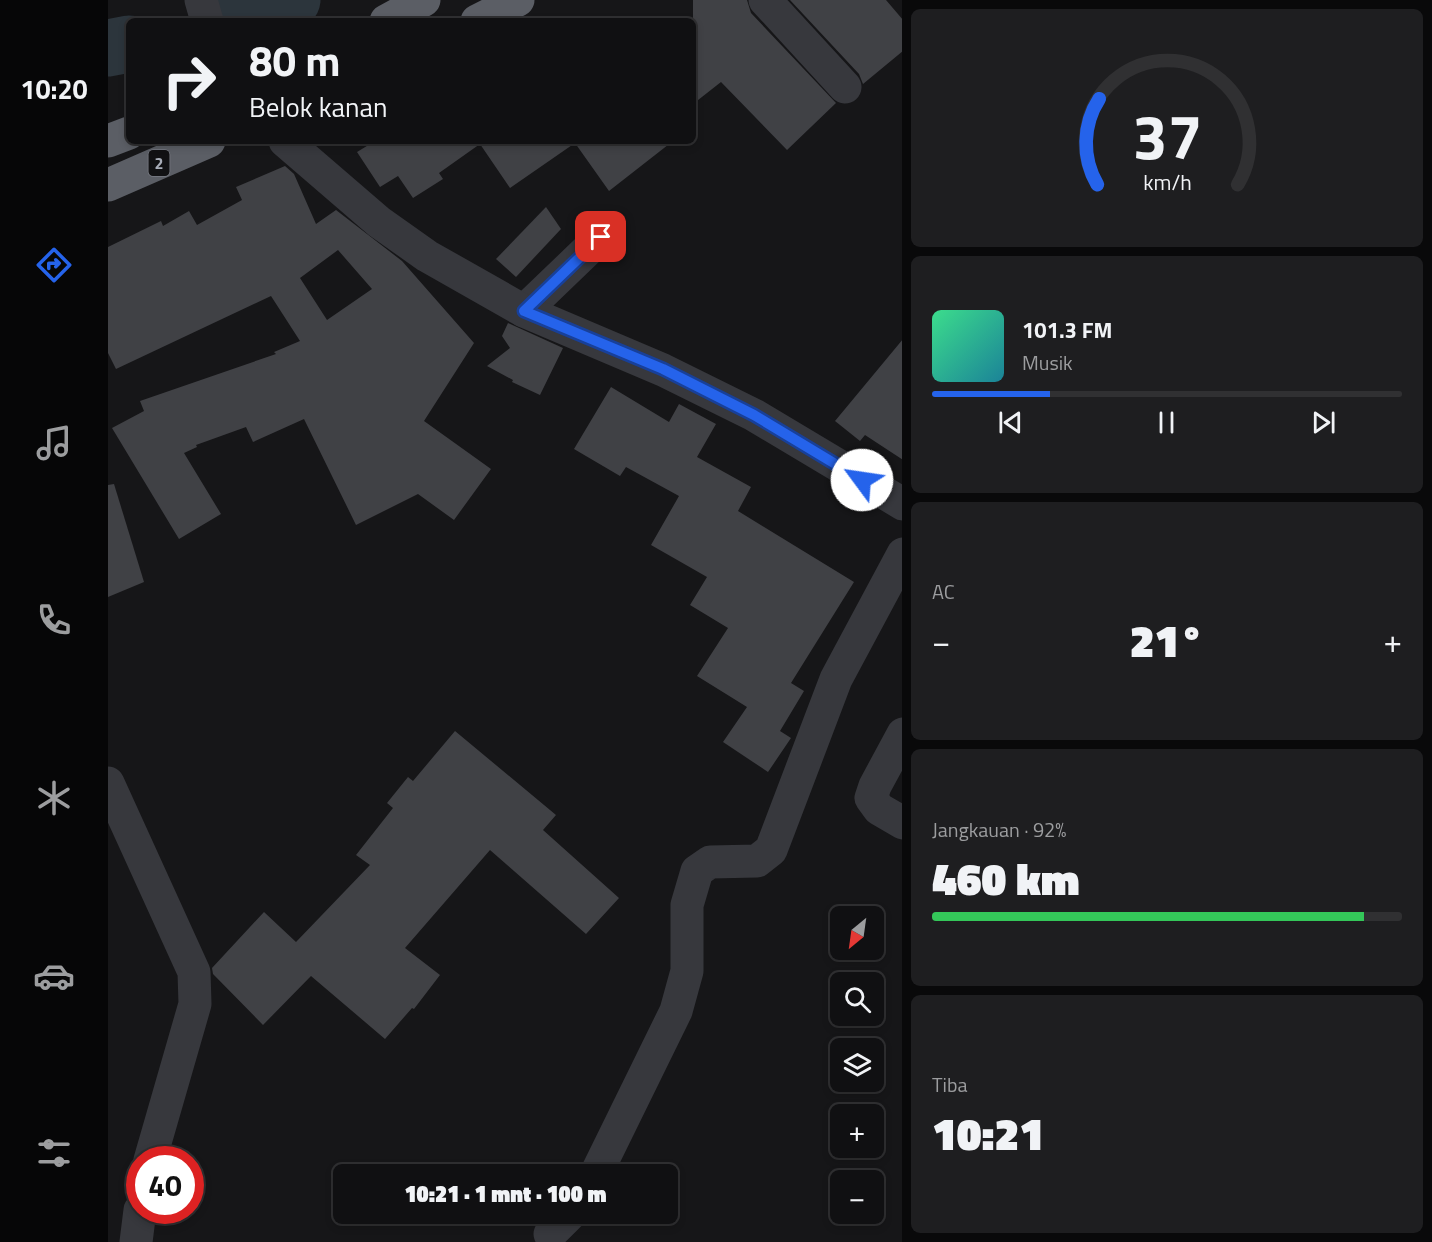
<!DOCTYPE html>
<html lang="id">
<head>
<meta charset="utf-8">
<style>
  :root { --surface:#101012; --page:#1e1e20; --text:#f1f3f6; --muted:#9c9d9f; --line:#303032; --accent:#2563eb }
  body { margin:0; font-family:"Titillium Web",sans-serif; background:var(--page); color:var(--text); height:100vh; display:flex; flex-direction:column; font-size:22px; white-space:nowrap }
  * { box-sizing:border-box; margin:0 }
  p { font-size:20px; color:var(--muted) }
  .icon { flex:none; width:33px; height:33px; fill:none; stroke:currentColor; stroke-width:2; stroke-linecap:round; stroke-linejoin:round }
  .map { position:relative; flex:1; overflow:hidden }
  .drawer { display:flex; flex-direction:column; gap:9px; padding:9px; background:#09090a; width:530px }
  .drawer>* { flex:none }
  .banner { position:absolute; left:18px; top:18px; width:570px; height:126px; border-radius:9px; box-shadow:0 3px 9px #0003,0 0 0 2px var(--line); background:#101012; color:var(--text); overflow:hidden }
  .needle { width:39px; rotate:209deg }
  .buttons { position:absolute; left:722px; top:906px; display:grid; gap:12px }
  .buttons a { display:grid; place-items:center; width:54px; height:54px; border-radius:9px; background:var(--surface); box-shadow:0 3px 9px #0003,0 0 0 2px var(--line); font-size:30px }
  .speed { position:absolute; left:18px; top:1146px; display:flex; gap:12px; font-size:30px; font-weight:700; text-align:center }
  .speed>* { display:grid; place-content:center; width:78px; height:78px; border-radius:50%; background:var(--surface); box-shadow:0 3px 9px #0003,0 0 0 2px var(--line); line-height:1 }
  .speed .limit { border:9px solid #d22; background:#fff; color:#111 }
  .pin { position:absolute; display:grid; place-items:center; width:51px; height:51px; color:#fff; margin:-26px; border-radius:12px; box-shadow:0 3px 9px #0006 }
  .me { position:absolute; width:66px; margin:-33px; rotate:301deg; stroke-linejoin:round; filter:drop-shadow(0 0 4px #0008) }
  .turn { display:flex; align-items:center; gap:21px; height:126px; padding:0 24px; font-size:27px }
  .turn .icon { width:78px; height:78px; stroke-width:2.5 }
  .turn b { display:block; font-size:42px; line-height:51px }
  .big { font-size:45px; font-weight:800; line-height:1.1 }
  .drawer .widget { flex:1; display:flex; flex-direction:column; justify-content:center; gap:9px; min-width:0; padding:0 21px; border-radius:9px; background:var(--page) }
  .drawer .dial { align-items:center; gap:0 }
  .dial svg { height:156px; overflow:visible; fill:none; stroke:var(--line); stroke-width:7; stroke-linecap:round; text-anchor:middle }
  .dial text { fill:var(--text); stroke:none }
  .song { display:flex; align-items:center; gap:18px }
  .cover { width:72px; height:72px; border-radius:9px; background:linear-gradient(135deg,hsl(150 70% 55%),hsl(190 70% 35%)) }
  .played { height:6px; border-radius:3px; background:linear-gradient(90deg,var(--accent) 25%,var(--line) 25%) }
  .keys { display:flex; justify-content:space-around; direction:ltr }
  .heat { display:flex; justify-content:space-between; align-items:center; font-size:33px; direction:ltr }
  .charge { height:9px; border-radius:4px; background:linear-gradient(90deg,#34c759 92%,var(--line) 0) }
  .trip { position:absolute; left:225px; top:1164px; width:345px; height:60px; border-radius:9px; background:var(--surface); box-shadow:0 3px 9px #0003,0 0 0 2px var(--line); font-weight:800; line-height:60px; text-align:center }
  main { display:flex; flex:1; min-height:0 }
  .dock { display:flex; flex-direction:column; width:108px; justify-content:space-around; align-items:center; background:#060607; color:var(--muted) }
  .dock .icon { width:42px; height:42px }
  .dock .current { color:var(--accent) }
  .dock b { font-size:27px; color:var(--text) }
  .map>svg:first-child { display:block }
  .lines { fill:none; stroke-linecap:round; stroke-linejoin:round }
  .river { stroke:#2c353c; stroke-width:57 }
  .building { fill:#404145; fill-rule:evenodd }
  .minor { stroke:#37383d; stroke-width:33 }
  .tertiary { stroke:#37383d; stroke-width:33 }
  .trunk { stroke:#5b5e65; stroke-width:33 }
  .route-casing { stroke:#184099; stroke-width:15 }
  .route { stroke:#2563eb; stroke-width:10 }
  .labels { text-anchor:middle; stroke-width:6; stroke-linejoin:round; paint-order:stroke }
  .shield { fill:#111113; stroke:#7b7e86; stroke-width:1.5 }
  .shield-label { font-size:16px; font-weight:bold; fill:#a8adb8 }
</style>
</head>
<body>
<main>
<nav class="dock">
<b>10:20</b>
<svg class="icon current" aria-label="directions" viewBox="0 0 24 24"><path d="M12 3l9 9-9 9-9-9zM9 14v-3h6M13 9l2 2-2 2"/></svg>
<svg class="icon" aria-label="music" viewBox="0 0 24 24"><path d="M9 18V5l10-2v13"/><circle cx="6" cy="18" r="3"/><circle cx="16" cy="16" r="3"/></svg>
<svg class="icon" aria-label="phone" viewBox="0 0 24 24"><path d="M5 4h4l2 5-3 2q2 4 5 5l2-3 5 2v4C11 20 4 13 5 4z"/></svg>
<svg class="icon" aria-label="climate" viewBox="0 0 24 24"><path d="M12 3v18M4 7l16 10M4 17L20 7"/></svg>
<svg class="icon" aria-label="car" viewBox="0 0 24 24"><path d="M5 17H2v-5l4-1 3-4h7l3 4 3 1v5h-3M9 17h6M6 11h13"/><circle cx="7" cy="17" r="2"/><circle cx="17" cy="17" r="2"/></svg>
<svg class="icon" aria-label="filters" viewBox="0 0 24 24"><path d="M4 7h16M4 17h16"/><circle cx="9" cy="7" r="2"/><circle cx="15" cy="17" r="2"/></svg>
</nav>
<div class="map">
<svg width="795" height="1242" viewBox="0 0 795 1242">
  <rect width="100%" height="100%" fill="#161618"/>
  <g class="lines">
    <g class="river">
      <polyline points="117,21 184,0"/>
      <polyline points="0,48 21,44"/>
    </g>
  </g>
  <g class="building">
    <polygon points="585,0 639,0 643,13 728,103 679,150 613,82 585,104"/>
    <polygon points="682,0 778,0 795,20 795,51 755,84 751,74"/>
    <polygon points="267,141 565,141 501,191 467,143 402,188 372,144 331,173 335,179 305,198 290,176 272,187 249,152"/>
    <path d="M177 166 186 174 208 224 228 210 294 261 366 343 316 421 383 469 346 520 310 494 248 525 196 419 145 442 138 427 88 445 89 447 76 453 113 514 71 539 4 428 36 411 32 401 168 354 166 352 192 341 163 296 8 369 0 353V247L53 221 55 226 81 211 89 225 134 200 128 187ZM230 250 264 289 219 320 192 278Z"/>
    <polygon points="438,207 453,229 408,277 388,259"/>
    <polygon points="400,323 455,348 432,395 404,382 405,380 379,366 402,348 394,336"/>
    <polygon points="795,339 795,460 757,435 752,441 727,421"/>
    <polygon points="503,387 561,422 571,404 608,424 589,457 643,487 630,511 746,582 683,683 696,691 672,731 683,738 660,772 615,742 639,707 589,676 620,628 582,605 599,577 543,545 571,496 518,467 512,476 466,449"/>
    <polygon points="6,484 36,582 0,597 0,485"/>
    <polygon points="347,731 448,815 435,830 511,898 478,934 382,850 297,948 332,975 306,1009 304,1008 277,1039 203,976 155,1025 105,974 104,968 156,912 188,942 262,865 248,855 285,808 279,803 300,777 305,781"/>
  </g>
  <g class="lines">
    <g class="minor">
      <polyline points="93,0 99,21"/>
      <polyline points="657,0 737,87"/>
      <polyline points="416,311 493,237"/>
      <polyline points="795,734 767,786 763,798 771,809 795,823"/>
      <polyline points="0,783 86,972 87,1004 42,1160"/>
      <polyline points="488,1174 568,1011 579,971 579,905 589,871 602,862 649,861 663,850 728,679 795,554"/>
      <polyline points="442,1234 462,1214"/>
      <polyline points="28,1242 32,1210"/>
    </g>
    <polyline class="tertiary" points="177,141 271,222 319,256 416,311 555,370 646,415 795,504"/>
    <g class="trunk">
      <polyline points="278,21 316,0"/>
      <polyline points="369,21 410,0"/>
      <polyline points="0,141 21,133"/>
      <polyline points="0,185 101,141"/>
    </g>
  </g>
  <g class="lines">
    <defs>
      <polyline id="route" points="493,237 416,311 555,369 646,415 754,480"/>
    </defs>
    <use href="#route" class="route-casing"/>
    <use href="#route" class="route"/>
  </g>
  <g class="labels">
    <rect class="shield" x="40.5" y="150" width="21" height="26" rx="4.5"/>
    <g class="shield-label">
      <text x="51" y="169">2</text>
    </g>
  </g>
</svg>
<div class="buttons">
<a><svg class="needle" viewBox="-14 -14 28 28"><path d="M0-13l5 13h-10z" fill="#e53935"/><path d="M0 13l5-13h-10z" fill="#9c9d9f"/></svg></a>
<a><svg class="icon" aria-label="search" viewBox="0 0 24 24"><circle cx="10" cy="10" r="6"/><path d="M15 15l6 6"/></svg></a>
<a><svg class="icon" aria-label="layers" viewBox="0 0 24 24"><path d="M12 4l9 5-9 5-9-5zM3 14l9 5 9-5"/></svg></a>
<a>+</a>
<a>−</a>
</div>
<div class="speed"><div class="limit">40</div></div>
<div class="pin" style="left:493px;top:237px;background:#d93025"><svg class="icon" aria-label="arrive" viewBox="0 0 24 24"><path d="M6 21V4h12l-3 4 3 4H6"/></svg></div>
<svg class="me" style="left:754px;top:480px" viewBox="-20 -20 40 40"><circle r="19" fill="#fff"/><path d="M0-13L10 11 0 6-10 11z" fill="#2563eb"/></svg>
<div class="trip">10:21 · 1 mnt · 100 m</div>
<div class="banner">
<div class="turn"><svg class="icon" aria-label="right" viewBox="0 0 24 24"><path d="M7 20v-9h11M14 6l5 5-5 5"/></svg><div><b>80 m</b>Belok kanan</div></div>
</div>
</div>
<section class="drawer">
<div class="widget dial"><svg viewBox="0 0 100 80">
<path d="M14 69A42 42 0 1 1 86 69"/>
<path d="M14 69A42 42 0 0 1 15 25" stroke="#2563eb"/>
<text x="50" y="56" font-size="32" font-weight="700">37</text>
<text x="50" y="72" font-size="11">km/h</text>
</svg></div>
<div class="widget">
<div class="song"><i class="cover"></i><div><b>101.3 FM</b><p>Musik</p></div></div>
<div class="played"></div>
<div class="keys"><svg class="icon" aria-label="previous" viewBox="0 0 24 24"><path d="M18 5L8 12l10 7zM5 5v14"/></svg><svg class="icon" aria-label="pause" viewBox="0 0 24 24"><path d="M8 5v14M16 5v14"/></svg><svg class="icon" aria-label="next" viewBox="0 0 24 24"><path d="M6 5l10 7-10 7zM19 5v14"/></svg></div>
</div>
<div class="widget"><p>AC</p>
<div class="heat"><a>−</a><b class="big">21°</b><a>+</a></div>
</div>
<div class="widget"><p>Jangkauan · 92%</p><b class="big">460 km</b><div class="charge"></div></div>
<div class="widget"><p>Tiba</p><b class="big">10:21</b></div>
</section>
</main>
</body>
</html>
